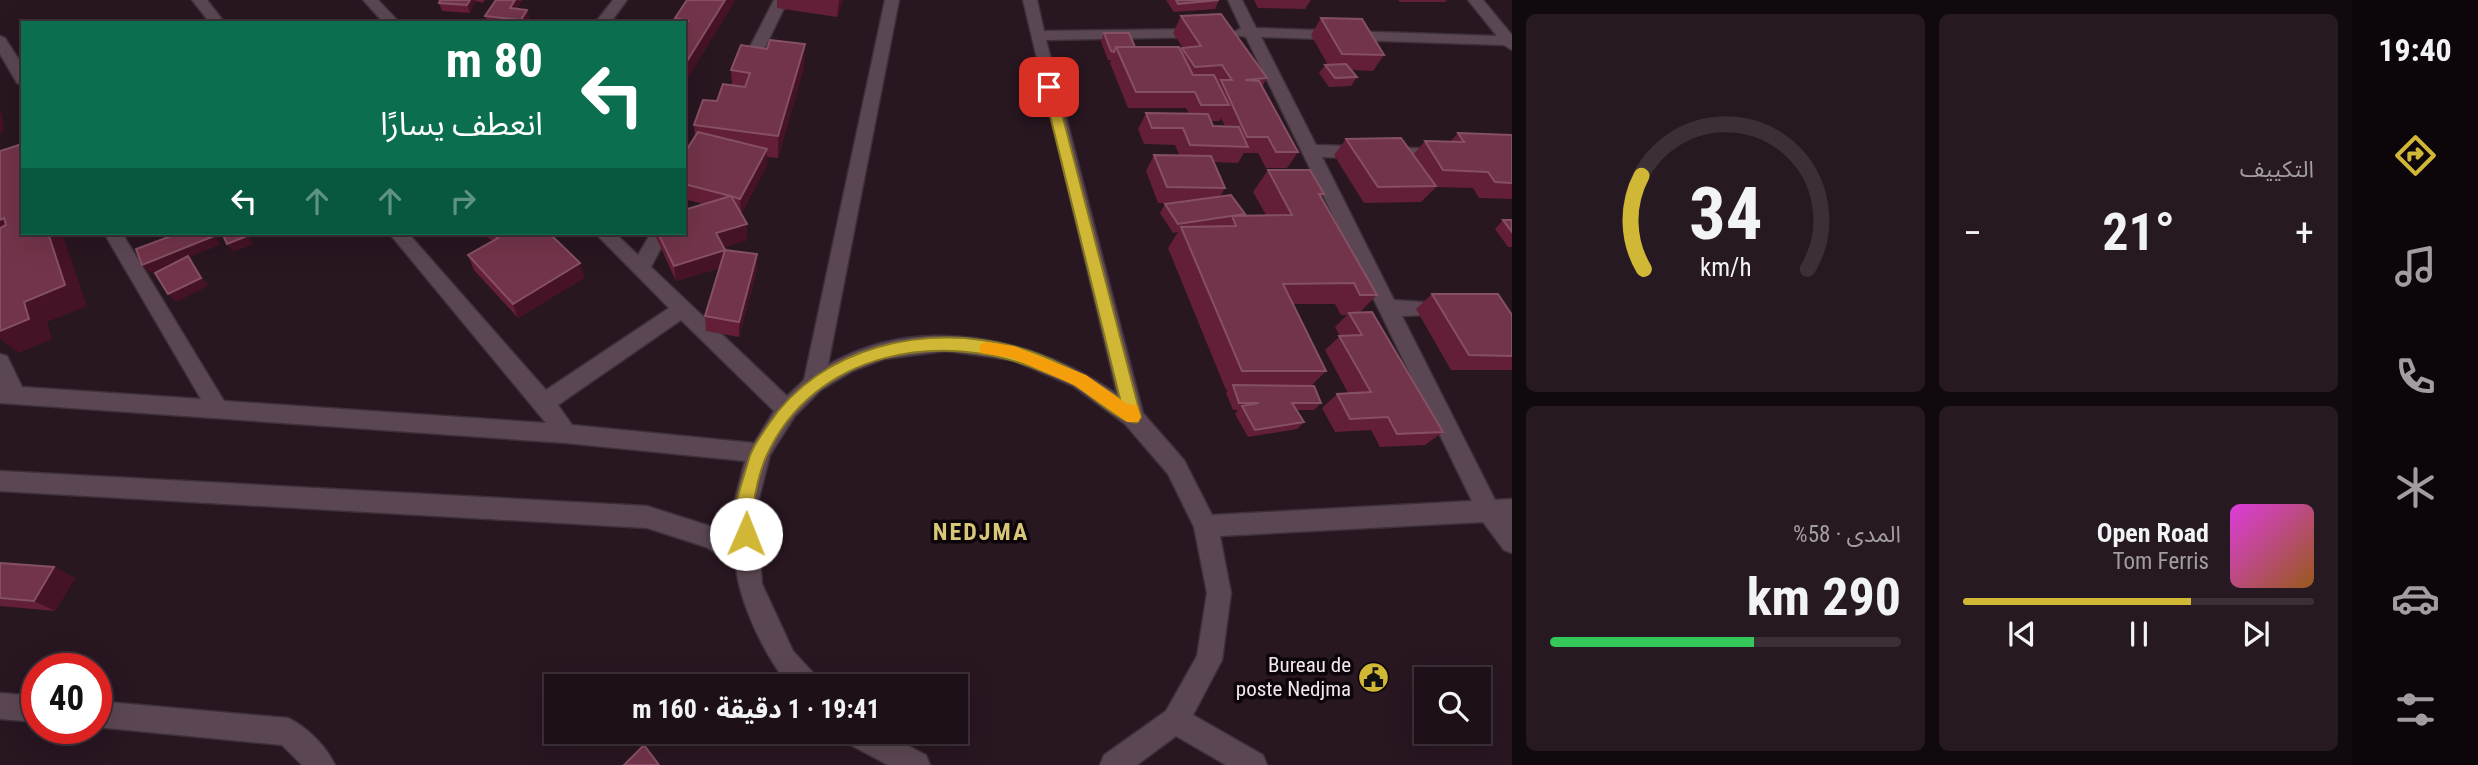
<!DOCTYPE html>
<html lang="ar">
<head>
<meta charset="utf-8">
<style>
  :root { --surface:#1e1019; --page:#261922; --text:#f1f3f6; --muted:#a19da2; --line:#3c3038; --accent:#d1b736 }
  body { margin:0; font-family:"Roboto Condensed","Noto Sans Arabic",sans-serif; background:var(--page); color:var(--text); direction:rtl; height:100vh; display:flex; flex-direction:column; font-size:26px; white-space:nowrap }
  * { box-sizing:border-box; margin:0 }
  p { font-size:23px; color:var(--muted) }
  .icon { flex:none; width:38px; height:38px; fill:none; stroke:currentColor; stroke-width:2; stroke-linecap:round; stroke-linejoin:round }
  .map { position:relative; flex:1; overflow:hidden; direction:ltr }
  .sheet { display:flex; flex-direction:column; gap:14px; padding:14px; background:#10090e; width:840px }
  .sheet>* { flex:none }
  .top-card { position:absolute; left:21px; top:21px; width:665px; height:214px; border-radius:0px; box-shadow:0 7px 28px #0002,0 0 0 2px var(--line); direction:rtl; background:#0b6e4f; color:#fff; overflow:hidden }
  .fabs { position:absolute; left:1414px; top:667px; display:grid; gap:14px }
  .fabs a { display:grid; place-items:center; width:77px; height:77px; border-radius:0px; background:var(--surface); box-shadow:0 7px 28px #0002,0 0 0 2px var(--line); font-size:35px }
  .speed { position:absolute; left:21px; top:653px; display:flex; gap:14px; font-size:35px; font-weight:700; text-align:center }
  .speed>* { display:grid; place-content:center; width:91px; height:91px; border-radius:50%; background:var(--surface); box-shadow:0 7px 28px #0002,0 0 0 2px var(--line); line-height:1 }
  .speed .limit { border:10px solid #d22; background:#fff; color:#111 }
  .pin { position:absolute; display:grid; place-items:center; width:60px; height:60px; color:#fff; margin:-30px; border-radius:14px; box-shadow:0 4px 10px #0006 }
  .me { position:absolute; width:77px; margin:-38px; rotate:1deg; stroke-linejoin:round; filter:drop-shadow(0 0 5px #0008) }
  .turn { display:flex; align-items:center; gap:24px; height:147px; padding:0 28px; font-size:32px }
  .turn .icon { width:91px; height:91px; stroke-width:2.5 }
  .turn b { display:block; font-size:49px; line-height:60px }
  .lanes { display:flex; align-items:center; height:66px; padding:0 28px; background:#0003; justify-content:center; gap:35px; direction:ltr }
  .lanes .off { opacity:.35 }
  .big { font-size:52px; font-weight:700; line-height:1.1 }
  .sheet .card { flex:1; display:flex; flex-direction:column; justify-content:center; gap:10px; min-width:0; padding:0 24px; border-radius:10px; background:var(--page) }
  .sheet .dial { align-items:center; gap:0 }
  .dial svg { height:182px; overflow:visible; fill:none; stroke:var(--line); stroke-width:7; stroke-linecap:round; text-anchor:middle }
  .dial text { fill:var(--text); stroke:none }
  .song { display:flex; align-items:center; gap:21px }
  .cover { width:84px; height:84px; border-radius:10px; background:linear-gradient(135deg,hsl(300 70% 55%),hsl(30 70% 35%)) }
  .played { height:7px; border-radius:4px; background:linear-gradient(90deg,var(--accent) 65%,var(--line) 65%) }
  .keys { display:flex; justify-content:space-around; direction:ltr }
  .heat { display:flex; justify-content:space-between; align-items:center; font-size:38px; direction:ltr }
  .charge { height:10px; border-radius:5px; background:linear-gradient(90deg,#34c759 58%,var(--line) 0) }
  .sheet .tiles { flex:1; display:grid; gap:14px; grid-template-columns:repeat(2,1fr) }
  .trip { position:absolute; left:544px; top:674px; width:424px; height:70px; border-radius:0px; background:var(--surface); box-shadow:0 7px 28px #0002,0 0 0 2px var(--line); font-weight:700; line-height:70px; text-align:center; direction:rtl }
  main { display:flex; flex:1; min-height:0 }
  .dock { display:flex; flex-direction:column; width:126px; justify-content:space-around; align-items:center; background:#0c060a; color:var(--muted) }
  .dock .icon { width:49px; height:49px }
  .dock .on { color:var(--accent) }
  .dock b { font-size:32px; color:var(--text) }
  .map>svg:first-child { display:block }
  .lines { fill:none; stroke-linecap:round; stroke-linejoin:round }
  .minor-casing { stroke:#3d3038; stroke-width:3 }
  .minor { fill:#5b4753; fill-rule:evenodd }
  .wall { fill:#631f37; fill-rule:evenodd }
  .shaded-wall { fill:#451226 }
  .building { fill:#72344a; stroke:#865064; stroke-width:2 }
  .route { fill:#d1b736; stroke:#887723; stroke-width:2 }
  .slow { fill:#f59e0b }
  .labels { text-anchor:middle; stroke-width:7; stroke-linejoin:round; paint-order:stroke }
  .near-poi-label { font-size:21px; fill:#f3e6ee; stroke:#0c0509; text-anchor:end }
  .district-label { font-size:24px; font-weight:bold; letter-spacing:2px; fill:#d8c779; stroke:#0c0509 }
</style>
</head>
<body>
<main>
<nav class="dock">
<b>19:40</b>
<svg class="icon on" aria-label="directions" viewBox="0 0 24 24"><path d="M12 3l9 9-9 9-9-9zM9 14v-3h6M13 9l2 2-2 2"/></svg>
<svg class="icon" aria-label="music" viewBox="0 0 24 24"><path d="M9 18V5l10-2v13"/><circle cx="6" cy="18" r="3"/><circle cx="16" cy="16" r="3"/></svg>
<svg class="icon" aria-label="phone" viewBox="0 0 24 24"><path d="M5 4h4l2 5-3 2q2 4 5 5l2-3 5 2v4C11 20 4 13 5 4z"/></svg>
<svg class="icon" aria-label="climate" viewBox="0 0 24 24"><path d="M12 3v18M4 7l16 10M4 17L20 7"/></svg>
<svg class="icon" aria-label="car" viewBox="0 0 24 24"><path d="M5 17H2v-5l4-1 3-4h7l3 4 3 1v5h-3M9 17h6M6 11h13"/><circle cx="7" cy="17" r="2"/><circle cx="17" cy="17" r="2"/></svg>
<svg class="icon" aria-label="filters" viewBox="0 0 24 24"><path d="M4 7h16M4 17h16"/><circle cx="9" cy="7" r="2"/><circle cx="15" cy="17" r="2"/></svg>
</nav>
<section class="sheet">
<div class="tiles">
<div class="card"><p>التكييف</p>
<div class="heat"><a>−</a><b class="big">21°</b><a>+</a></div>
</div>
<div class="card dial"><svg viewBox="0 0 100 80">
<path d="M14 69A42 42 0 1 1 86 69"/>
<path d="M14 69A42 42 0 0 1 13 28" stroke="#d1b736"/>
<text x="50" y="56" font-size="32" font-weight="700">34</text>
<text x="50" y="72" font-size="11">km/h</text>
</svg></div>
<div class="card">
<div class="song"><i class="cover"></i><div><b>Open Road</b><p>Tom Ferris</p></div></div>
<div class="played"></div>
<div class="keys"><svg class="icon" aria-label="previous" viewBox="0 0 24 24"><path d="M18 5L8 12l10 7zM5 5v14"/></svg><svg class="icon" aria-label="pause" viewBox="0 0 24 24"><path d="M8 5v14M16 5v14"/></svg><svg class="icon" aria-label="next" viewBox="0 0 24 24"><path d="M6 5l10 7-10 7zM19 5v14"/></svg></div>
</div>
<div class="card"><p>المدى · 58%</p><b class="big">290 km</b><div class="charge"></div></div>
</div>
</section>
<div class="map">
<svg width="1512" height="765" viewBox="0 0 1512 765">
  <rect width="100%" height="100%" fill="#281621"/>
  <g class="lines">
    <defs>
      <g id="minor">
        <polygon points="192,0 207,0 225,23 210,23"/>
        <polygon points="363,0 378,0 400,23 384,23"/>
        <polygon points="613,0 627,0 610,23 595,23"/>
        <polygon points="774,0 788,0 753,72 745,77 739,75 737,72"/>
        <path d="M885 0H899L828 365C919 312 1034 337 1117 394L1023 0H1037L1044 31 1202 29 1209 33 1202 37 1046 40 1143 413 1184 460 1212 515 1472 501 1246 37 1236 35 1234 32 1241 28 1228 0H1242L1256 28 1497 36 1468 0H1483L1512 35V50L1504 45 1261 37 1316 145 1443 149 1452 155 1443 161 1322 157 1394 300 1450 304 1453 309 1450 314 1402 316 1495 500 1512 499V553L1504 550 1483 522 1220 536 1231 593 1222 660 1193 715 1263 755 1267 765H1226L1176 736 1137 765H1100L1104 755 1166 711 1197 656 1207 593 1194 527 1168 474 1125 424 1073 386 1012 360 946 351 884 359 853 371 821 390 795 416 770 455 756 510 762 584 793 651 817 677 821 686H790C766 659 739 602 736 566L706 547 647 528 0 491V471L647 506 713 527 734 538 732 510 745 461 566 443 0 403V354L7 356 22 387 201 399 104 233H122L224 401 546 423 389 233H408L546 390 669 308 595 233H615L638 255 651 233H669L651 267 787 396 804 380ZM681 320 774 411 754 443 572 425 558 405Z"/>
        <polygon points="0,36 5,38 23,66 23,85 17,83 0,54"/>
        <polygon points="0,693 37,696 37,722 0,719"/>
        <path d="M96 701 288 718C306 726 327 747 335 765H302L282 745 96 727Z"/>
        <polygon points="841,732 881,732 926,755 930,765 888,765 845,742"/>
      </g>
    </defs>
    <use href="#minor" class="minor-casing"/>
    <use href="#minor" class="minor"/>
  </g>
  <g class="wall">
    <polygon points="440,0 485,0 482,3 476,1 470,13 442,11 439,3"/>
    <polygon points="496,0 522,0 517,9 527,10 529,19 527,23 487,23 485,16"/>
    <polygon points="735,0 684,84 684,23 676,23 675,18"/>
    <polygon points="777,0 843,0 837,17 777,8"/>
    <polygon points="1166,0 1219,0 1215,9 1174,12"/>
    <polygon points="1254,0 1311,0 1305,9 1258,8"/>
    <polygon points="1398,0 1447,0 1445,2 1400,2"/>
    <path d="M1181 16 1267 78 1262 87 1298 152 1287 168H1266L1258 153H1244L1238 163 1214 162 1225 188 1220 197 1245 214 1244 216 1266 215 1253 192 1268 170 1324 194 1321 198 1377 295 1360 312 1443 432 1425 445 1380 447 1371 430 1335 432 1322 408 1337 394 1348 393 1325 350 1340 336 1335 327 1347 315H1341L1335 304H1293L1326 371 1311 386 1321 403 1314 410H1296L1304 422 1297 429 1248 437 1235 414 1238 410H1233L1226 393 1228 390H1226L1168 248 1178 232 1173 233 1160 213 1165 204 1171 203H1158L1146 171 1154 155H1179L1175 145 1144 144 1138 129 1146 113 1189 114 1186 108H1128L1110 63 1111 60H1108L1101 42 1104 33 1135 47 1181 50 1183 48 1173 33ZM1221 118 1225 126H1213L1211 121H1220Z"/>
    <polygon points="1321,18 1384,55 1373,71 1352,70 1357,77 1351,86 1329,87 1319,73 1325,65 1328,65 1311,35"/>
    <polygon points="804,67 778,158 767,157 767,165 741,214 747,224 747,240 724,247 725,250 757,269 739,337 706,331 705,316 720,268 676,281 654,233 684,233 703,204 684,199 684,154 695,137 694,125 732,85 731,70"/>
    <polygon points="1458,133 1512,135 1512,199 1479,198 1473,188 1436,187 1421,202 1364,203 1334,155 1346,139 1413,155 1425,141 1450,142"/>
    <polygon points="1503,220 1512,220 1512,247 1508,247 1495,229"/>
    <polygon points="483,233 549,233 580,263 584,278 518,318 474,270 468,255 492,241"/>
    <polygon points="1432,294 1512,315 1512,370 1451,370 1416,309"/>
    <polygon points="0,563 54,567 75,578 55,611 0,606"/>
  </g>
  <g class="shaded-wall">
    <polygon points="470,0 475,0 476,2 470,13 467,5"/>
    <polygon points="515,0 522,1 512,16 510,8"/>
    <polygon points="725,0 735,0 684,84 684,66"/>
    <polygon points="839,0 843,0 837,17 839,1"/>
    <polygon points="527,10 529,19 527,23 521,23 521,20"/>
    <polygon points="805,44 804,67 778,158 778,136"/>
    <polygon points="0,112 2,114 4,131 0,133"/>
    <polygon points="767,149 767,165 741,214 740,199"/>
    <polygon points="4,218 26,239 0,250 0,220"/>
    <polygon points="747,224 747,240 717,249 716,233"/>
    <polygon points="48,233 62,233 87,306 47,322 52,339 19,353 0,339 0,331 24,302"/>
    <polygon points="212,233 215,233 220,245 189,257 195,265 208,286 176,302 168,294 189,257 150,273 142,265"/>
    <polygon points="245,233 248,233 253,244 233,252 227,244"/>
    <polygon points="445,233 458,233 448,238"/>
    <polygon points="725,250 726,266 676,281 674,266"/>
    <polygon points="757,254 757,269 739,337 739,322"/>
    <polygon points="580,263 584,278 518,318 513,304"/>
    <polygon points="54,567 75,578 55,611 34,601"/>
  </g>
  <g class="building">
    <polygon points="440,0 470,0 467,5 439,3"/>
    <polygon points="496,0 515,0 510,8 527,10 521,20 485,16"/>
    <polygon points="687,0 725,0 684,66 684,26 688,21 675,18"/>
    <polygon points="1176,0 1219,0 1178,4"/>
    <polygon points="1221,14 1267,78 1245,80 1259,81 1298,152 1276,152 1268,137 1247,137 1221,80 1232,80 1222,65 1195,67 1182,48 1201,46 1181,16"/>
    <polygon points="1321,18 1362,19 1384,55 1342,54"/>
    <polygon points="1104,33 1129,33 1135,47 1116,47 1114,52 1111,51"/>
    <polygon points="770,40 805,44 778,136 694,125 703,100 717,101 723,84 745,87 750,73 731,70 741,45 767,49"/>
    <polygon points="1116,47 1179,47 1193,75 1214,75 1229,105 1201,105 1195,92 1136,92"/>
    <polygon points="1346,64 1357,77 1335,78 1325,65"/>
    <polygon points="1146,113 1208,114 1213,126 1239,127 1248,147 1190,145 1183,128 1152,128"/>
    <polygon points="698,132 767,149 740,199 731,196 747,224 716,233 725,250 757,254 739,322 705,316 725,250 674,266 658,233 684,233 684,210 731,196 684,184 684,154"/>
    <polygon points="1458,133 1512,135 1512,183 1495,182 1488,172 1443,170 1425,141 1464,142"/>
    <polygon points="1401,138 1436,186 1378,187 1346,139"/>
    <polygon points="19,145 23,155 23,233 48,233 65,285 24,302 29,319 0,331 0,228 6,225 4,218 0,220 0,151"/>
    <polygon points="1154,155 1211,156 1225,188 1167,187"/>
    <polygon points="1268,170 1310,170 1324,194 1319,194 1377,295 1360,295 1354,283 1283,284 1326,371 1242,371 1181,227 1236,226 1232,216 1292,215"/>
    <polygon points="1231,195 1245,214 1178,224 1165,204"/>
    <polygon points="1503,220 1512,220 1512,232"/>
    <polygon points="179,233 212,233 214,236 142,265 136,249"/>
    <polygon points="222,233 245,233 247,236 227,244"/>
    <polygon points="492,233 549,233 580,263 513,304 468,255 498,238"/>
    <polygon points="188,256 201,278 168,294 155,273"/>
    <polygon points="1432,294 1498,294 1512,315 1512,356 1469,355"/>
    <polygon points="1372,312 1443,432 1397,434 1388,417 1350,419 1337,394 1371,392 1339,336 1362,335 1349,313"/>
    <polygon points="1233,385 1314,386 1321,403 1292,403 1304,422 1255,430 1242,406 1259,403 1239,403"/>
    <polygon points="0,563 54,567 34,601 0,598"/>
    <polygon points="644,745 659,765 624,765"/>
  </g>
  <path class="route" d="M1049 83 1055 87 1141 417 1138 422C1124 427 1090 394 1076 386 1066 379 1053 376 1042 371 943 329 814 350 766 457 760 471 755 493 753 509 752 520 757 530 752 540L746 543 739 540C728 516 741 487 748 462 751 449 760 437 768 425 820 346 927 322 1016 347 1053 357 1088 377 1120 399L1043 87Z"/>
  <polygon class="slow" points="986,342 1014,346 1086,375 1127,404 1137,405 1141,417 1138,422 1127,422 1074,385 1012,358 981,353 979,349 981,344"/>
  <defs>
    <symbol id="civic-disc" viewBox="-11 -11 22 22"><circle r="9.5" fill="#d1b736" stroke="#0c0509"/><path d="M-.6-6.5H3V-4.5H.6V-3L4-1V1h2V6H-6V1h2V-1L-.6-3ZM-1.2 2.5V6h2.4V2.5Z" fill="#111"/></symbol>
  </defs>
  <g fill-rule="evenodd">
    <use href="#civic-disc" x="1356" y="660" width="35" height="35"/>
  </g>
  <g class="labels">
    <g class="near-poi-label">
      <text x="1351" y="672">Bureau de<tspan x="1351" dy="24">poste Nedjma</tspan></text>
    </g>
    <g class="district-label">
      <text x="981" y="540">NEDJMA</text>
    </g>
  </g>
</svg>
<div class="fabs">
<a><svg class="icon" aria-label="search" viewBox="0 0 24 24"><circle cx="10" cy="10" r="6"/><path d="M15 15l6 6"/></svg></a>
</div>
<div class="speed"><div class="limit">40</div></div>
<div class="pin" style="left:1049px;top:87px;background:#d93025"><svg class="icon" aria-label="arrive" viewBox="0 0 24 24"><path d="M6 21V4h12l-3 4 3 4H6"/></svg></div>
<svg class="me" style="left:746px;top:534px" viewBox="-20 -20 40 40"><circle r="19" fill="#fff"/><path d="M0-13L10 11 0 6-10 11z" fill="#d1b736"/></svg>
<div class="trip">19:41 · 1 دقيقة · 160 m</div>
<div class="top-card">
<div class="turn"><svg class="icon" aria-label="left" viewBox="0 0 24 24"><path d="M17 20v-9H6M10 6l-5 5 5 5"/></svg><div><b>80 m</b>انعطف يسارًا</div></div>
<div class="lanes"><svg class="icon" aria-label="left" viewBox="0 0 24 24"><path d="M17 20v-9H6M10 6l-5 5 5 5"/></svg><svg class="icon off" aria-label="ahead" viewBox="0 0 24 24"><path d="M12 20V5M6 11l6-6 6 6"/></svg><svg class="icon off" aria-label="ahead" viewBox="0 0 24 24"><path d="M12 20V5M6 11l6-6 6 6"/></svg><svg class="icon off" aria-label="right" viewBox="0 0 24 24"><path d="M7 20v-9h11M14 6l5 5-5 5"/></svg></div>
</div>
</div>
</main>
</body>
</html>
